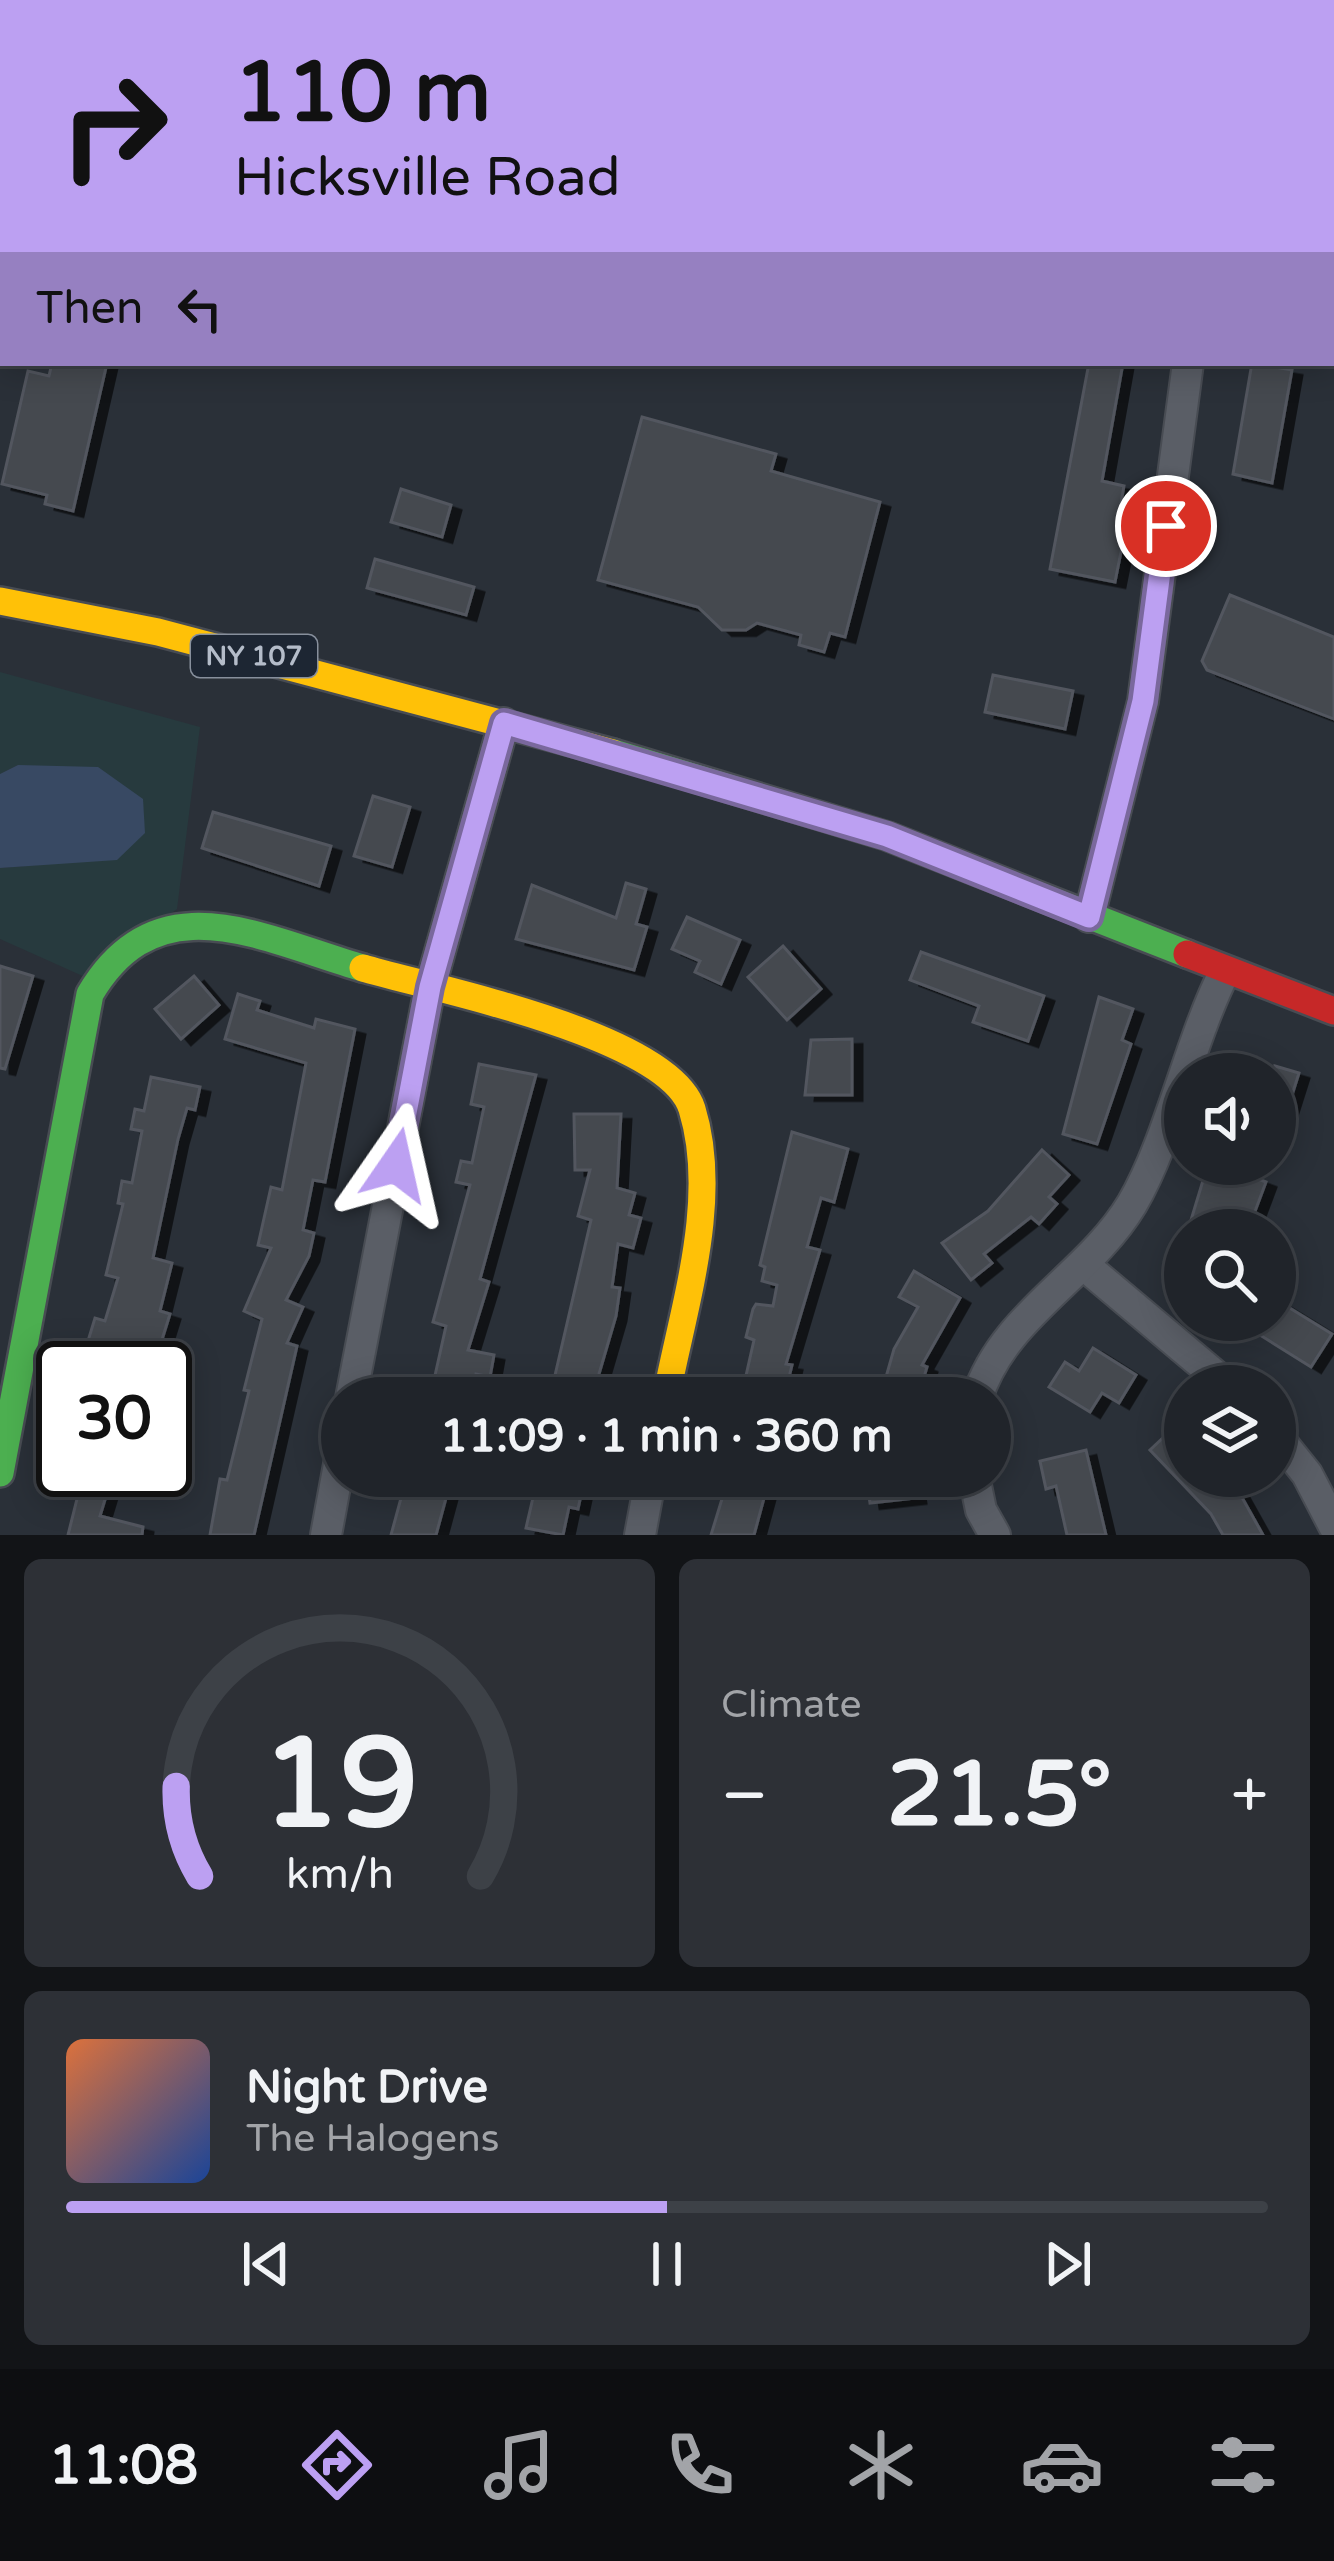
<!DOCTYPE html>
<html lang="en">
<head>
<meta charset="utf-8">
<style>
  :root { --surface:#20242a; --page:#2d3036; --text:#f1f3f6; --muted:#a2a4a8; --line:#3d4147; --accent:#bca0f2 }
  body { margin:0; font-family:"Varela Round",sans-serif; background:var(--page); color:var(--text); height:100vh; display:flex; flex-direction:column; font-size:45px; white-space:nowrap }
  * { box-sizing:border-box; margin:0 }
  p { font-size:39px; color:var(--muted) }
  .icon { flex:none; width:66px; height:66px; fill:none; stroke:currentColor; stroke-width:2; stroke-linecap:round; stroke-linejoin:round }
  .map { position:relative; height:1535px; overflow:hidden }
  .drawer { display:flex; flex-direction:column; gap:24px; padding:24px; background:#121417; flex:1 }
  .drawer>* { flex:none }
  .hud { position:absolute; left:0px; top:0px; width:1335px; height:366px; box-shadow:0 6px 30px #0003,0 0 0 3px var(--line); background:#bca0f2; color:#111; overflow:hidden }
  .fabs { position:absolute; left:1164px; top:1053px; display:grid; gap:24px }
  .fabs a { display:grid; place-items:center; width:132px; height:132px; border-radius:50%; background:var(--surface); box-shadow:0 6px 30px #0003,0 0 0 3px var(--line); font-size:60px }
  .speed { position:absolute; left:36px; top:1341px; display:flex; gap:24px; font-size:60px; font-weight:700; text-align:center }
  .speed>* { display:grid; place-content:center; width:156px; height:156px; border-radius:50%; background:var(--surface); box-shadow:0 6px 30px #0003,0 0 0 3px var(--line); line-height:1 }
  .speed .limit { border:6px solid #111; border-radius:18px; background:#fff; color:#111 }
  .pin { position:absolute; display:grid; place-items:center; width:102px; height:102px; color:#fff; margin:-51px; border:6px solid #fff; border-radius:50%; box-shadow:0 3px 12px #0007 }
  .me { position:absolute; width:132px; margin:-66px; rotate:11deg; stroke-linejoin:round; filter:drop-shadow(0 0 9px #0008) }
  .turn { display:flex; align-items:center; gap:42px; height:252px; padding:0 36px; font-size:54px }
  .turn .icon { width:156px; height:156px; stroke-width:2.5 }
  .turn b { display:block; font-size:84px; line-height:102px }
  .then { display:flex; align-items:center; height:114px; padding:0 36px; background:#0003; gap:24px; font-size:45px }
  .big { font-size:90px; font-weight:700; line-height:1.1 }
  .drawer .card { flex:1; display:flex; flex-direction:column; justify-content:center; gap:18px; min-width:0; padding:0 42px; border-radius:18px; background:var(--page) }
  .drawer .dial { align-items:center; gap:0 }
  .dial svg { height:312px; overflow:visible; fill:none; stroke:var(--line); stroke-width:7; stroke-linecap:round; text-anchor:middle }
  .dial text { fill:var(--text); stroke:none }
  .song { display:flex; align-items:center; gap:36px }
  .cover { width:144px; height:144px; border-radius:18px; background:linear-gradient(135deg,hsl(20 70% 55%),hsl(220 70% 35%)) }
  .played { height:12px; border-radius:6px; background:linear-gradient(90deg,var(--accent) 50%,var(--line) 50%) }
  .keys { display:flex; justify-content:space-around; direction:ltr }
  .heat { display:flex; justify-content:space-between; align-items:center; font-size:66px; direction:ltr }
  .drawer .tiles { flex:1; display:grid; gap:24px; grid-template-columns:1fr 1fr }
  .card:last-child { grid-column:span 2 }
  .trip { position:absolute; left:321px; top:1377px; width:690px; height:120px; border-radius:60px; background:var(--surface); box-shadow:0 6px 30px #0003,0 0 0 3px var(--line); font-weight:700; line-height:120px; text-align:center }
  .tab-bar { display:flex; height:192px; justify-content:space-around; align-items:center; background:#0d0e11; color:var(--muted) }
  .tab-bar .icon { width:84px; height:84px }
  .tab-bar .active { color:var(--accent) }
  .tab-bar b { font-size:54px; color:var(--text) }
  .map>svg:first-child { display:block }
  .green { fill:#273a3e }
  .water { fill:#384963 }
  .building { fill:#444950; stroke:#52575f; stroke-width:3; filter:url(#shadow) }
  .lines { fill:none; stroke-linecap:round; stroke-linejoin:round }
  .street-casing { stroke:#484c53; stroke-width:34 }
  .fast-casing { stroke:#484c53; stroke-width:32 }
  .slow-casing { stroke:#484c53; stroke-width:32 }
  .jam-casing { stroke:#484c53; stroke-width:32 }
  .street { stroke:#5a5e66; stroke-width:30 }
  .fast { stroke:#4caf50; stroke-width:27 }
  .slow { stroke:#ffc107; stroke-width:27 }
  .jam { stroke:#c62828; stroke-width:27 }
  .route-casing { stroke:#7a689d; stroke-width:30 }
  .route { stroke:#bca0f2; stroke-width:21 }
  .labels { text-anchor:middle; stroke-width:12; stroke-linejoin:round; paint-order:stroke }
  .shield { fill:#1d2633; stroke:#878f9c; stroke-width:3 }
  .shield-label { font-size:27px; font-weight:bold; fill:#b4bcc9 }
</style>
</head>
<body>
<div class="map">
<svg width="1334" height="1535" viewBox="0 0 1334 1535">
  <defs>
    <filter id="shadow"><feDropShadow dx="10" dy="5.5" stdDeviation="0" flood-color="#0009"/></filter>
  </defs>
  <rect width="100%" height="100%" fill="#2a3038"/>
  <polygon class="green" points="0,672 200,727 177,909 85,977 0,939 0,868 49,864 18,765 0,774"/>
  <polygon class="water" points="18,765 98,767 143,799 145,833 117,860 0,868 0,774"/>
  <g class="building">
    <polygon points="52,363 107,363 73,511 45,504 47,495 2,484 28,371 49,376"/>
    <polygon points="1089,363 1123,363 1102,481 1124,486 1118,520 1127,522 1115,582 1050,569"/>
    <polygon points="1252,363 1292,370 1272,483 1233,474"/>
    <polygon points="642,417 776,454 771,471 880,502 845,637 830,633 824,652 799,645 801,635 757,623 746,630 722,630 698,607 598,580"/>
    <polygon points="401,489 451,505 442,537 391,522"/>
    <polygon points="375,559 474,587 466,615 367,588"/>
    <polygon points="1230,595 1334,637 1334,719 1207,670 1202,661"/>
    <polygon points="993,675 1073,691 1065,729 985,712"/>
    <polygon points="373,796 410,807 392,867 354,856"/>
    <polygon points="213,812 331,846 319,886 202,848"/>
    <polygon points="626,883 646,889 636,924 647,927 634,970 516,939 532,885 616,918"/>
    <polygon points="687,917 740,940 721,984 695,972 700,961 672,949"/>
    <polygon points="783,946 821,989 787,1020 748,977"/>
    <polygon points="921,952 1044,996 1028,1041 973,1022 979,1006 910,980"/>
    <polygon points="0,966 33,976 5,1069 0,1068"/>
    <polygon points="194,976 219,1005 181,1039 155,1009"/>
    <polygon points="238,994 260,1001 257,1010 314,1028 316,1019 355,1029 325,1182 313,1180 303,1230 314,1233 309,1256 286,1300 303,1307 287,1343 297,1346 254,1535 210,1535 220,1479 227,1480 249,1391 244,1390 262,1319 244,1311 271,1248 258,1245 271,1187 282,1190 306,1063 225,1039"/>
    <polygon points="1099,997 1133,1009 1122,1040 1131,1044 1097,1144 1063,1134"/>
    <polygon points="852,1039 852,1095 805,1095 811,1040"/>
    <polygon points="479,1064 536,1075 480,1279 489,1282 468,1350 494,1355 490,1377 476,1374 471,1398 430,1398 446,1326 433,1322 470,1185 456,1182 461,1161 472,1163 484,1107 471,1104"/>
    <polygon points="1275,1066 1299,1073 1280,1133 1275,1132"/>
    <polygon points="151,1077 200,1087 195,1110 187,1108 178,1139 153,1258 172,1263 160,1311 170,1314 155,1362 88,1341 95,1318 105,1321 118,1278 106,1275 123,1204 118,1203 122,1181 132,1183 142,1131 131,1129 135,1109 144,1111"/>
    <polygon points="574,1114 621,1114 617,1188 635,1193 629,1215 641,1218 633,1248 618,1244 612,1287 620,1288 616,1316 594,1391 553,1384 591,1220 578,1216 590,1170 575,1170"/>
    <polygon points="792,1132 848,1149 834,1202 821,1198 807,1247 820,1250 786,1364 792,1365 784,1398 741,1398 754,1340 746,1337 753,1309 756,1304 773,1306 777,1285 762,1281 765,1267 760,1265"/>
    <polygon points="1042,1150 1069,1175 1049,1197 1057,1204 1039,1224 1031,1217 984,1254 992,1263 971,1280 942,1243 988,1211"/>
    <polygon points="1208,1164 1255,1164 1250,1176 1266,1182 1248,1230 1188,1230"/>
    <polygon points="914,1271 960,1298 922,1365 927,1367 918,1398 880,1398 894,1349 918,1307 899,1297"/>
    <polygon points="1275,1299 1332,1334 1311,1367 1236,1320 1275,1320"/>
    <polygon points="1093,1348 1136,1375 1119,1403 1102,1393 1090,1412 1049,1387 1065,1362 1079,1371"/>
    <polygon points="1185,1417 1185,1476 1230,1476 1263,1535 1223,1535 1211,1514 1150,1450"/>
    <polygon points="1086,1450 1106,1535 1067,1535 1056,1486 1046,1489 1040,1461"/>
    <polygon points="71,1470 114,1470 100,1516 143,1527 142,1535 68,1535 79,1491 66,1487"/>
    <polygon points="407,1476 452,1476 436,1535 391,1535"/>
    <polygon points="538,1476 584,1481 578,1509 569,1507 563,1535 526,1528"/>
    <polygon points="729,1476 770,1476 754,1535 711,1535"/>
    <polygon points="866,1476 913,1476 916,1498 870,1503"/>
  </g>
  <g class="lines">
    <defs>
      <g id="street">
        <polyline points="1102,0 1114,3"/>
        <polyline points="51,3 51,0"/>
        <polyline points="1332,11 1334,11"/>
        <polyline points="1089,917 1143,701 1188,363"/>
        <polyline points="1084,1265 1228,1386"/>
        <polyline points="351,1398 430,987 504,723"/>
        <path d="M977 1398C1003 1315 1088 1277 1132 1204 1170 1139 1189 1042 1225 971"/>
        <polyline points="1275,1434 1307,1474 1334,1526"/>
        <polyline points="974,1476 981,1510 995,1535"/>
        <polyline points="326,1535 342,1448"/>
        <polyline points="640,1535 651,1476"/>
      </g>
      <g id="fast">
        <polyline points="613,753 887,836 1187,954"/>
        <path d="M0 1473 90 994C158 879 262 939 363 968"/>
      </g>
      <g id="slow">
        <polyline points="0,601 158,632 613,753"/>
        <path d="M363 968C434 989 669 1035 692 1109 720 1200 683 1308 666 1398"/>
      </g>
      <polyline id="jam" points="1187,954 1334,1011"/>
    </defs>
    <use href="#street" class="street-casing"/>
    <use href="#fast" class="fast-casing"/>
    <use href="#slow" class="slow-casing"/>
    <use href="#jam" class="jam-casing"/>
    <use href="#street" class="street"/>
    <use href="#fast" class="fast"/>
    <use href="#slow" class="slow"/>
    <use href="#jam" class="jam"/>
  </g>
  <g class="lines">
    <defs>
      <polyline id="route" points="396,1165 430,987 504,723 887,836 1089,917 1143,701 1166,526"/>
    </defs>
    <use href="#route" class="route-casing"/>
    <use href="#route" class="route"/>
  </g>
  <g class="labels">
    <rect class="shield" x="191" y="635" width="126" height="42" rx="9"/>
    <g class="shield-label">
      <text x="254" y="665">NY 107</text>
    </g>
  </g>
</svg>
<div class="fabs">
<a><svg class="icon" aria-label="sound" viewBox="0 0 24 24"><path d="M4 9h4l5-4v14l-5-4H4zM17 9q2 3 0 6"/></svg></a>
<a><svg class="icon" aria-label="search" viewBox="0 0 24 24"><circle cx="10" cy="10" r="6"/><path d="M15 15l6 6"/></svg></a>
<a><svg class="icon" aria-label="layers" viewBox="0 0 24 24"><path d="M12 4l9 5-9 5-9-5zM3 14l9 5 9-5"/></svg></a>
</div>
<div class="speed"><div class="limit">30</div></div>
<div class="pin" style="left:1166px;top:526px;background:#d93025"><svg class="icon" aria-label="arrive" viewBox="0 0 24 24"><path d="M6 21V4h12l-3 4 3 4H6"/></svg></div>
<svg class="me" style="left:396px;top:1165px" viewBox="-20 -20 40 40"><path d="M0-17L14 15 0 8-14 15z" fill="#bca0f2" stroke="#fff" stroke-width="4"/></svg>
<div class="trip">11:09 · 1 min · 360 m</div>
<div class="hud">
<div class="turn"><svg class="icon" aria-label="right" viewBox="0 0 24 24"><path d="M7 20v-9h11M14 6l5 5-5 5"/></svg><div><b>110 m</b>Hicksville Road</div></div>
<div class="then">Then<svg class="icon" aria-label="left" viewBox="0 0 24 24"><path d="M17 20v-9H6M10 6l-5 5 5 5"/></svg></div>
</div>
</div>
<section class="drawer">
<div class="tiles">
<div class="card dial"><svg viewBox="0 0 100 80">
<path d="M14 69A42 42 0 1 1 86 69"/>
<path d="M14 69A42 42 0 0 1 8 46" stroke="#bca0f2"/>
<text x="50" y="56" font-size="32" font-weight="700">19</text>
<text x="50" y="72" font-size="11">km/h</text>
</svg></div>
<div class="card"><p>Climate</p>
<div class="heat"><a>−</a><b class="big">21.5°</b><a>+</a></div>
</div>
<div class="card">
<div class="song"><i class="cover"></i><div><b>Night Drive</b><p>The Halogens</p></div></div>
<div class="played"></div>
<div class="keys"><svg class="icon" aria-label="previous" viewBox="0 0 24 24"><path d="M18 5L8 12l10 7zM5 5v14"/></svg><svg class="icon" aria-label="pause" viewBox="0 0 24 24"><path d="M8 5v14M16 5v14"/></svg><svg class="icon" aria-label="next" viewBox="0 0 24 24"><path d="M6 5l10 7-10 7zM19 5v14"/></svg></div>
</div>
</div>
</section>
<nav class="tab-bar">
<b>11:08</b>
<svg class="icon active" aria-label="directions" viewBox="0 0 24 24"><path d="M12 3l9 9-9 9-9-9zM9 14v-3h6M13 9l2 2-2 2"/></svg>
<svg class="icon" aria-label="music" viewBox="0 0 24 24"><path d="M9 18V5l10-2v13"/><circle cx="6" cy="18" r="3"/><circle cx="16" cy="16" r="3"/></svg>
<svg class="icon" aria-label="phone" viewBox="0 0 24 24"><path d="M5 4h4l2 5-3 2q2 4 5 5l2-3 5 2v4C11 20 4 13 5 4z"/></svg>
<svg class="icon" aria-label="climate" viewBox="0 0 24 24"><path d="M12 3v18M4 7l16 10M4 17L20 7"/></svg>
<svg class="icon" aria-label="car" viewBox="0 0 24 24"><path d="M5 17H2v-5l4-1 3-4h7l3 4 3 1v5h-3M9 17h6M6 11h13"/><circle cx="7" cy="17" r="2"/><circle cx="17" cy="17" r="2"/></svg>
<svg class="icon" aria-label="filters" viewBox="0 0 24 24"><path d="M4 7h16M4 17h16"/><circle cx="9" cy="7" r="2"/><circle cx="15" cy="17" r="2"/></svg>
</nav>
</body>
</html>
